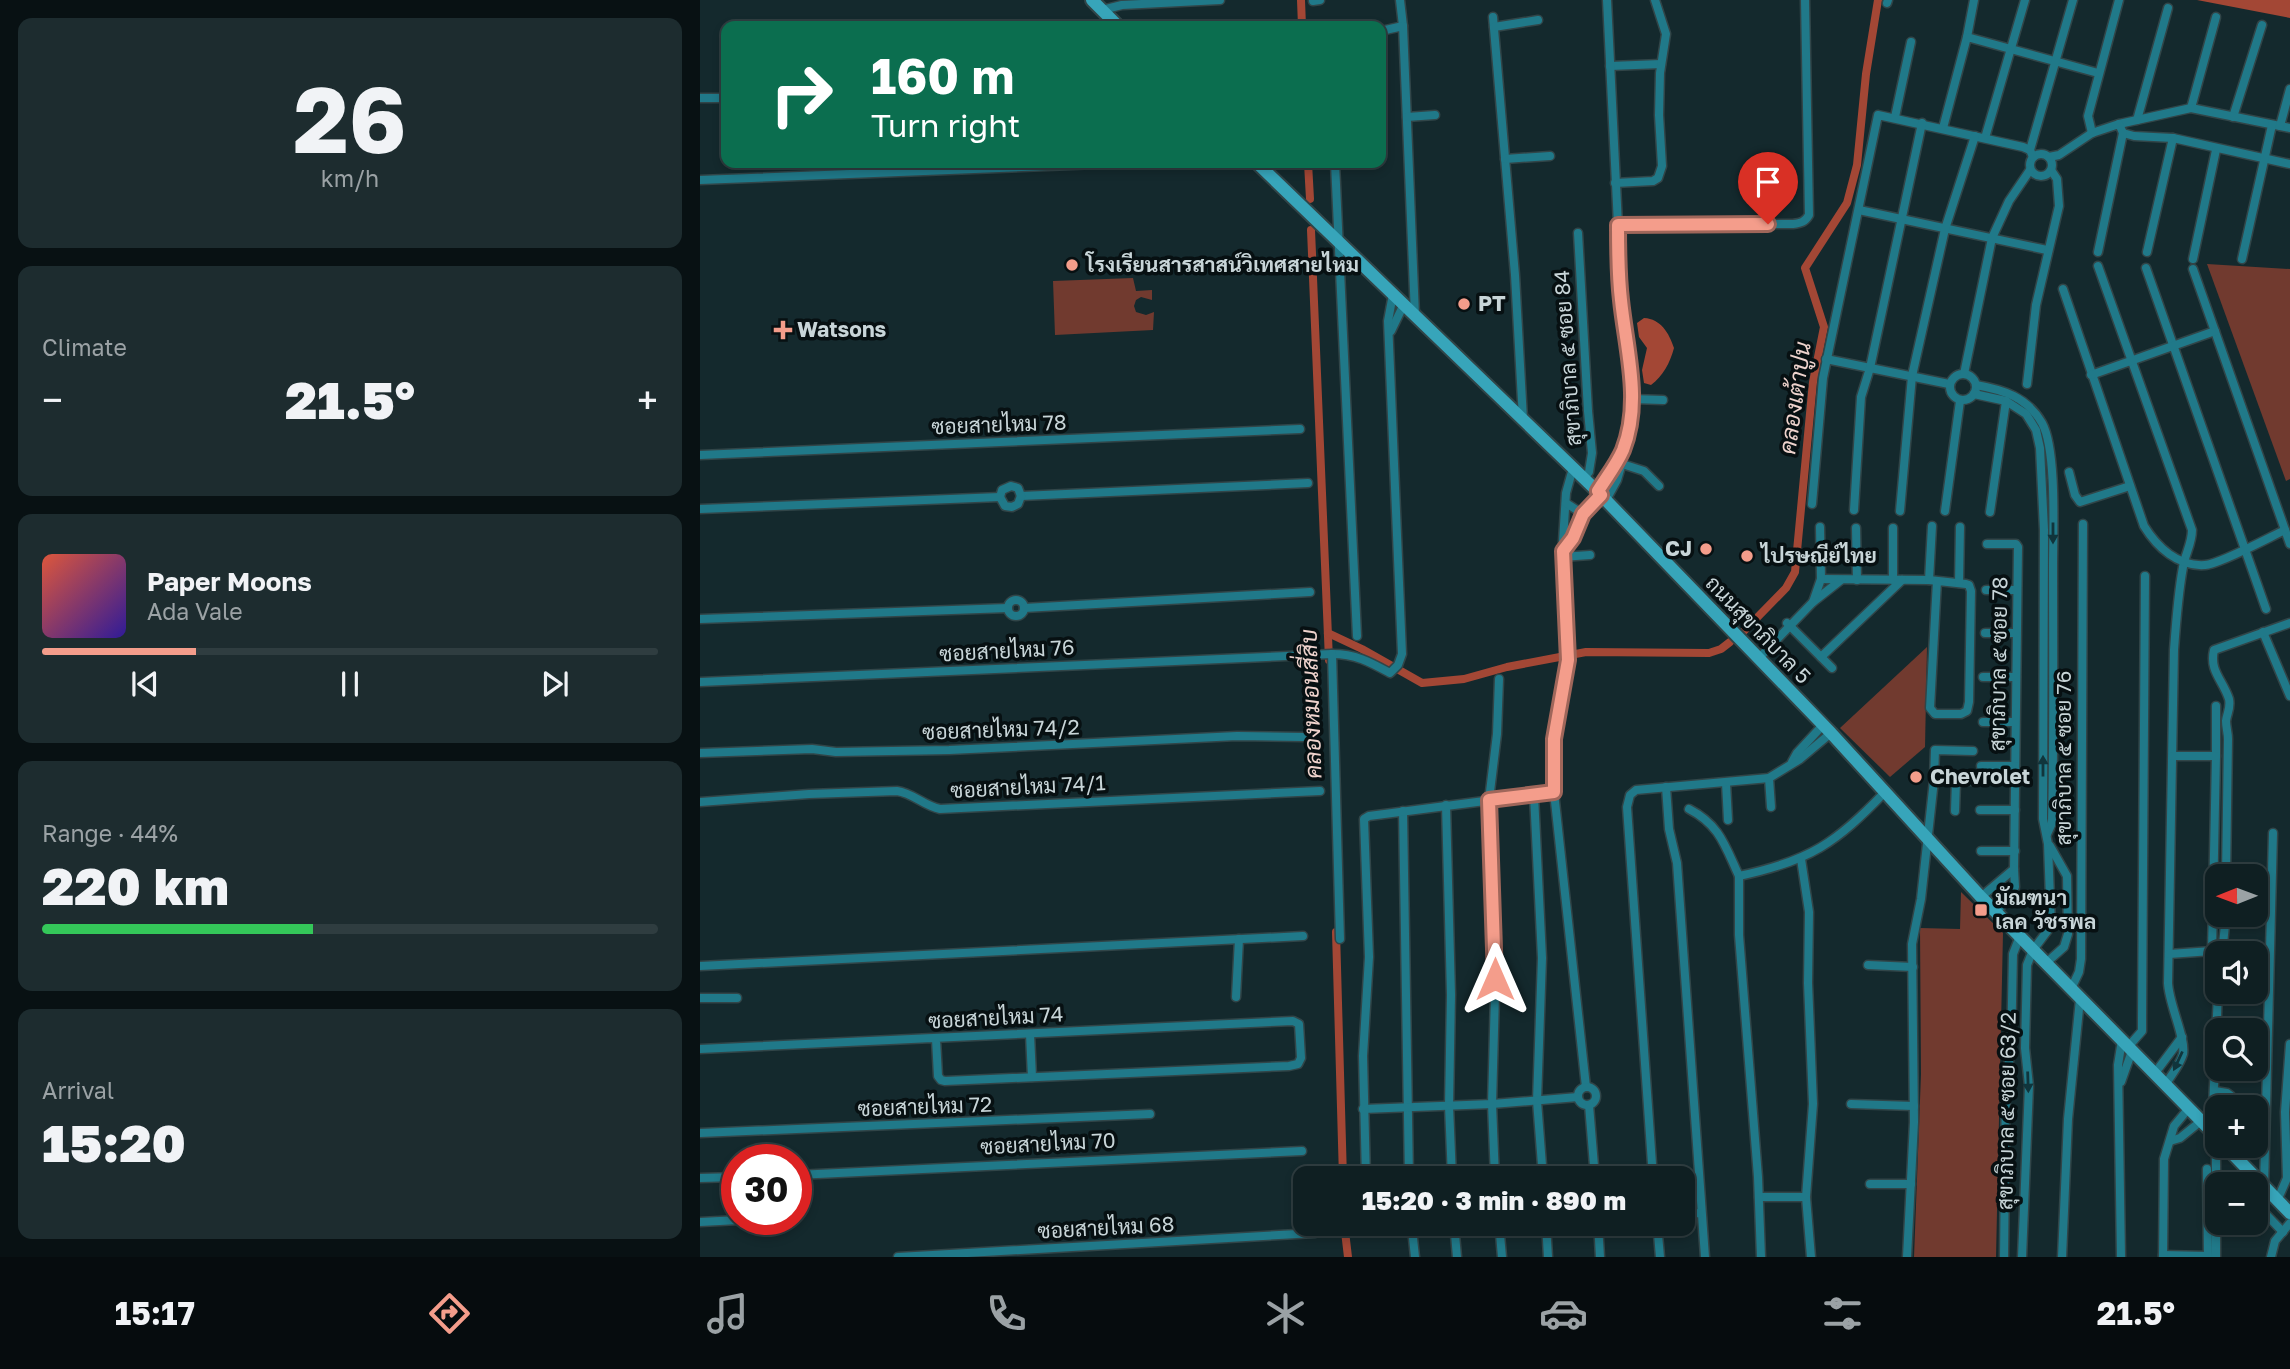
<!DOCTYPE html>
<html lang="en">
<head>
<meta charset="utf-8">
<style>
  :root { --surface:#0f1f22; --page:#1d2c2f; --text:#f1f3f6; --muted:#9ba2a5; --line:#2f3d40; --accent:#f49d8b }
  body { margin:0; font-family:"Golos Text",Sarabun,sans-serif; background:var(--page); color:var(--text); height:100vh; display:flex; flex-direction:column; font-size:26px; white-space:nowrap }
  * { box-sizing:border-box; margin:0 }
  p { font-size:23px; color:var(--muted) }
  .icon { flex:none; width:38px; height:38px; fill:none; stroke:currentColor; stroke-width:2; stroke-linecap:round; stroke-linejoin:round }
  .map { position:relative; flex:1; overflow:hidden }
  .details { display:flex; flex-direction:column; gap:18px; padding:18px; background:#081113; width:700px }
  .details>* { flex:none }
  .banner { position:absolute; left:21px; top:21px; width:665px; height:147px; border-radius:14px; box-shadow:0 4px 10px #0003,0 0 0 2px var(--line); background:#0b6e4f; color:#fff; overflow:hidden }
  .needle { width:46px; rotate:269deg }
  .tools { position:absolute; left:1505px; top:864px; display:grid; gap:14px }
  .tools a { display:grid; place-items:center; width:63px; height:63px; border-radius:14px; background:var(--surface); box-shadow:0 4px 10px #0003,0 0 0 2px var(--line); font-size:35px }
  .speed { position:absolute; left:21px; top:1144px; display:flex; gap:14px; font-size:35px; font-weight:700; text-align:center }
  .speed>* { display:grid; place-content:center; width:91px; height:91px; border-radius:50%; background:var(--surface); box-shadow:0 4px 10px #0003,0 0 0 2px var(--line); line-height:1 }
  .speed .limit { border:10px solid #d22; background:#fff; color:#111 }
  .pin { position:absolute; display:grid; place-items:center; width:60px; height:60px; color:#fff; margin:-72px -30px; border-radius:50% 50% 50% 0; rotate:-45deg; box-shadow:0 0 7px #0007 }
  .pin .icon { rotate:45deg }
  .me { position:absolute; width:77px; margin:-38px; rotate:0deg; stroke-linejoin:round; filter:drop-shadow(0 0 5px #0008) }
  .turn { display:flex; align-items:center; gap:24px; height:147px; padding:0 35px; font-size:32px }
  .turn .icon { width:91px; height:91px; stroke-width:2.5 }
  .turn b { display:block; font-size:49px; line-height:60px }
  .big { font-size:52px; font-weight:800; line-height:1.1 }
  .details .tile { flex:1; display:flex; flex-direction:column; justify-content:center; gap:10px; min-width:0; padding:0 24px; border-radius:14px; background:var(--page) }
  .details .dial { align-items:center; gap:0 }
  .dial b { font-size:91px; line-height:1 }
  .song { display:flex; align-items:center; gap:21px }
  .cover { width:84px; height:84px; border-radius:10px; background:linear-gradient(135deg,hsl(10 70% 55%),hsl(250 70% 35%)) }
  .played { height:7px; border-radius:4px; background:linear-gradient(90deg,var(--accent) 25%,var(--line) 25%) }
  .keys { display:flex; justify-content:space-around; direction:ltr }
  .heat { display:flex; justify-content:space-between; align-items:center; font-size:38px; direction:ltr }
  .charge { height:10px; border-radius:5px; background:linear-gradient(90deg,#34c759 44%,var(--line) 0) }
  .trip { position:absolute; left:593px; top:1166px; width:402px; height:70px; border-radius:14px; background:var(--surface); box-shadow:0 4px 10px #0003,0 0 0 2px var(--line); font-weight:800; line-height:70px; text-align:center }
  .dock { display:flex; height:112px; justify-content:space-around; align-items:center; background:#060c0e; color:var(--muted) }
  .dock .icon { width:49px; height:49px }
  .dock .active { color:var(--accent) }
  .dock b { font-size:32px; color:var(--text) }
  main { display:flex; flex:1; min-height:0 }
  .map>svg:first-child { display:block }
  .green { fill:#713a2f }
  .water { fill:#a34735 }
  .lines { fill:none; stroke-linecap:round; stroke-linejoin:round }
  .canal { stroke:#a34735; stroke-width:8 }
  .street-casing { stroke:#314548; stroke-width:11 }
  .secondary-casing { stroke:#314548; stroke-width:16 }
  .street { stroke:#207989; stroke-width:8 }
  .secondary { stroke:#37a5ba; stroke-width:12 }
  .oneway { fill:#10353c }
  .route-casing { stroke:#9f665a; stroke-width:18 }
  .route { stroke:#f49d8b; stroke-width:12 }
  .poi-dot { fill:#f49d8b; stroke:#071012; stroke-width:2.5 }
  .labels { text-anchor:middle; stroke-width:7; stroke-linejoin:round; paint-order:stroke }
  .poi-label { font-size:21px; font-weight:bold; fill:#c8d5d8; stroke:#071012; text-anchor:start }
  .street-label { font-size:21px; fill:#c8d5d8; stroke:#071012 }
  .water-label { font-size:23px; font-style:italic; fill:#eed3cd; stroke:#071012 }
</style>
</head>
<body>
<main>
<section class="details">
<div class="tile dial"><b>26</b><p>km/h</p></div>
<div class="tile"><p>Climate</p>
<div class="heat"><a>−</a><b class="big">21.5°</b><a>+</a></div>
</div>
<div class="tile">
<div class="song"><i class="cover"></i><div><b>Paper Moons</b><p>Ada Vale</p></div></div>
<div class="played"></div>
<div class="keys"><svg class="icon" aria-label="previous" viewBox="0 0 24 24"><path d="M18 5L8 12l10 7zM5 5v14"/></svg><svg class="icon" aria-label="pause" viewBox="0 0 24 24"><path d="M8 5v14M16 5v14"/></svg><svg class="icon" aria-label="next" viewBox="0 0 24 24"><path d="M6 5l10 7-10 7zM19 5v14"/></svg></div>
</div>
<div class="tile"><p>Range · 44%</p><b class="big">220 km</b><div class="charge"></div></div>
<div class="tile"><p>Arrival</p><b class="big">15:20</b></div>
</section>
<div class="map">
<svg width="1590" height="1257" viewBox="0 0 1590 1257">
  <rect width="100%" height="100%" fill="#14292d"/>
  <g class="green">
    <polygon points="1507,264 1590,269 1590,479 1586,481"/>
    <polygon points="433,278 436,291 452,290 452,300 441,297 436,300 434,306 436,312 446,315 454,312 453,330 355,335 353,281"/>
    <polygon points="1227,647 1225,747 1190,777 1140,728"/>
    <polygon points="1261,892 1303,933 1296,1257 1214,1257 1221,1074 1220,928 1260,929"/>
  </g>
  <g class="water">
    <polygon points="1497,0 1590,0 1590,18"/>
    <path d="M944 318C961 319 969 333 974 348 970 363 963 376 951 385L944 383 942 370 947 348 939 337 937 323Z"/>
  </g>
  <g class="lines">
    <g class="canal">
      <polyline points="601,0 602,26"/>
      <polyline points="608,163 610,199"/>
      <polyline points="611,230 629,660"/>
      <polyline points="1044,631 1086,588 1095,572 1113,382 1124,327 1105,268 1147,203 1157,165 1166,74 1178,0"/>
      <polyline points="628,633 662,649 722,683 764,679 807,667 886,652 1009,653 1021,649 1030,642"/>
      <polyline points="636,932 643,1178"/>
      <polyline points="644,1223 648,1257"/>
    </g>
    <defs>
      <g id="street">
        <polyline points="700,0 703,26"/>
        <polyline points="613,1 620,0"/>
        <polyline points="1187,3 1188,0"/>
        <polyline points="402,10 422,5 520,0"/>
        <polyline points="793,17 815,275 823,419"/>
        <polyline points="794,27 838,20"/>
        <polyline points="681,31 703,26 715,315"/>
        <polyline points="1267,37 1274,0"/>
        <polyline points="910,66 961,64"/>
        <polyline points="0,98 26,98"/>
        <polyline points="1491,108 1516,17"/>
        <polyline points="707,117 735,115"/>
        <polyline points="1195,117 1211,42"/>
        <polyline points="1533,117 1562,25"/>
        <polyline points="1437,120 1468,8"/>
        <polyline points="1419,124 1491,108 1590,128"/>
        <polyline points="1580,126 1590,89"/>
        <polyline points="1243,128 1267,37 1398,73"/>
        <polyline points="1392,133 1388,116 1419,0"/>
        <polyline points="1285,138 1325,0"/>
        <polyline points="1330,150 1373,0"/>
        <circle cx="1341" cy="165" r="11"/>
        <polyline points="1349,157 1359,155 1392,133 1419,124 1423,133 1434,136 1473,138 1590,164"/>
        <polyline points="805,159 850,156"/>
        <polyline points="635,163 657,636"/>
        <polyline points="0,180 422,163"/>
        <polyline points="915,183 953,181 958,178 962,166 959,115 960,73 966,34 955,0"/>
        <polyline points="1159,210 1347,250"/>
        <path d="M918 225 1093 224C1101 223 1105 222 1109 215L1105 0"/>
        <polyline points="878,233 888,411 892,453 889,472 884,478"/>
        <polyline points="1398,252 1423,133"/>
        <polyline points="1447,252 1473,138"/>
        <polyline points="1493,259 1516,150"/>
        <polyline points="1542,259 1572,125"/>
        <path d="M1398 266 1492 530C1492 544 1485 554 1483 567 1478 594 1476 622 1474 650L1468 983C1469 1005 1486 1038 1483 1054 1480 1065 1471 1075 1466 1084"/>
        <polyline points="1446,268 1566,609"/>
        <polyline points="1493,269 1590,544"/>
        <path d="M1363 289 1444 526C1457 547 1478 567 1505 565 1520 564 1568 538 1585 530"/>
        <polyline points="691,331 704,304"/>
        <polyline points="1126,359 1249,384"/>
        <circle cx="1263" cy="387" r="13"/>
        <polyline points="1264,374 1292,238 1309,201 1330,170"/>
        <polyline points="1391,375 1515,331"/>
        <polyline points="1327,384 1336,305 1359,206 1357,179 1351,170"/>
        <path d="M1276 385C1304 390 1327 397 1342 423 1357 450 1353 533 1353 566 1353 652 1354 737 1352 823L1347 834"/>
        <polyline points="1274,394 1306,401 1326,414 1336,430 1340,448 1344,530 1343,819 1348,844 1351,926 1333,950 1327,965 1325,1048 1329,1086 1322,1257"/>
        <polyline points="932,399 963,400"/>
        <polyline points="0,455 600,429"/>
        <polyline points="916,462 944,471 959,486"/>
        <polyline points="873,468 866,493 862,557 868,660 854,739 854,792 886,1087"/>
        <polyline points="1369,472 1375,495 1380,502 1430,486"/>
        <polyline points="897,491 918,458"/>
        <polyline points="321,496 608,483"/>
        <polyline points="300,497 305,506 312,507 318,504 321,496"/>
        <polyline points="300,497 302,490 311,486 318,488 321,496"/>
        <polyline points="906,500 917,480 922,463 932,399 930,359 918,277 918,225 907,0"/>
        <polyline points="866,503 883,514"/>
        <polyline points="1112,504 1123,378 1178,115 1323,147 1330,150 1333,157"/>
        <polyline points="0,509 300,497"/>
        <polyline points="1154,510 1161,397 1170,368 1222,123"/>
        <polyline points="1200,511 1212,376 1245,229 1275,136"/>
        <polyline points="1245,511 1260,401"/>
        <polyline points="1290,512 1306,401"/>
        <polyline points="1156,528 1157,580"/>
        <polyline points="1287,544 1316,544 1318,547 1314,869 1315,887 1297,912"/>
        <polyline points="863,551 873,538 883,514 901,495"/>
        <polyline points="862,557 890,555"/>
        <polyline points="1121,579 1229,580 1266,584 1269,585 1271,591 1269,702 1267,711 1261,714 1235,714 1230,708 1237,581"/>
        <polyline points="1193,580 1193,528"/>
        <polyline points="1229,580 1232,526"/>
        <polyline points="1259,583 1260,527"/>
        <polyline points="1286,590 1317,590"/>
        <circle cx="316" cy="608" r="8"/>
        <polyline points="1113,602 1141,580"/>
        <polyline points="324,608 610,592"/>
        <polyline points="0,619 308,608"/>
        <polyline points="1087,623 1132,668"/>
        <polyline points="1563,632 1590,696"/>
        <polyline points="1285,633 1316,633"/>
        <path d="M632 654C656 654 670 662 690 673L698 665 702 654 688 321 693 294"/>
        <polyline points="1121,657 1202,580"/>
        <polyline points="1059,658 1113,602 1121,579 1120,527"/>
        <polyline points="1283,677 1316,677"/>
        <polyline points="0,682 632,654 640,939"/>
        <polyline points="1516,706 1516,756"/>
        <polyline points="1283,722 1315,722"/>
        <polyline points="0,753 112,749 136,752 249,750 537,736 603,737"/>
        <polyline points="1092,762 1097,753 1123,725"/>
        <polyline points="1281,766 1315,766"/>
        <polyline points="1069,778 1071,807"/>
        <polyline points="1234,780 1235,750 1273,751"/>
        <polyline points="1026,783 1028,820"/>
        <polyline points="966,787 969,829 977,863 1005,1257"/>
        <polyline points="834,795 842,958 837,1101 843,1178"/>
        <path d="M0 802 109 794 197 791C213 793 224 806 240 809L620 791"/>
        <polyline points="746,805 751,995 749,1106 752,1178"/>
        <path d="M989 809C1020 825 1025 846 1039 876"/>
        <polyline points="1280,810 1315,810"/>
        <polyline points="703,811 709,1178"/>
        <polyline points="1255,811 1256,781"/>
        <polyline points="1281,851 1315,851"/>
        <polyline points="1101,859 1109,912 1108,983 1113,1104 1106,1197 1111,1257"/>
        <path d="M1526 877 1528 739C1528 733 1526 727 1526 721 1527 713 1531 708 1529 699 1523 680 1509 671 1514 650L1590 623"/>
        <polyline points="1281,897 1314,869"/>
        <polyline points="1469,954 1512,951 1516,756 1473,756"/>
        <polyline points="1522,954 1526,915"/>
        <polyline points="1346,963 1364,947 1368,934 1367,876 1350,846"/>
        <polyline points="1168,965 1213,967"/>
        <polyline points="0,966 603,936"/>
        <polyline points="1509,981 1512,951"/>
        <polyline points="1371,989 1379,972 1381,959 1383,524"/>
        <polyline points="536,997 539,939"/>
        <polyline points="0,998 37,998"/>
        <polyline points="330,1034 332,1077"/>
        <polyline points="1428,1047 1442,1031 1442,1018 1445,576"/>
        <polyline points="0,1049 593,1021 599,1024 601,1058 598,1064 589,1066 245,1081 241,1080 238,1076 236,1039"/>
        <polyline points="1455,1073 1482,1037"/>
        <polyline points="1421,1082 1432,1051"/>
        <circle cx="887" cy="1096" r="9"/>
        <polyline points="1515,1091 1527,1093 1531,1096 1532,1108"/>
        <polyline points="1151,1104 1214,1106"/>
        <polyline points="889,1105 895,1178"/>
        <polyline points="663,1109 792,1104 878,1097"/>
        <polyline points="1512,1131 1518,992"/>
        <polyline points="0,1133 450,1114"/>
        <polyline points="1470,1141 1480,1138 1501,1121"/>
        <polyline points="1507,1169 1508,1257"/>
        <polyline points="96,1175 602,1151"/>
        <polyline points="0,1178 37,1177"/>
        <polyline points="666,1178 663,1056 669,957 664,819 669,816 854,792"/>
        <polyline points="795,1178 792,1104 796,958 789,800 797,734 799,679"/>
        <polyline points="953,1178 927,807 930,795 936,790 1069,778 1100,759 1131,733"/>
        <polyline points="1170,1184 1211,1184"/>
        <polyline points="1564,1187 1573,833"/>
        <polyline points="1059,1197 1106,1197"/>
        <polyline points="1577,1201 1587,1178 1585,1112 1590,1044"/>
        <polyline points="1556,1204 1583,1232"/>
        <polyline points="984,1214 1001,1213"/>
        <polyline points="0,1222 39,1220"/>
        <polyline points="754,1223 757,1257"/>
        <polyline points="799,1223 802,1257"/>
        <polyline points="846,1223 848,1257"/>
        <polyline points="898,1223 900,1257"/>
        <polyline points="957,1223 960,1257"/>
        <polyline points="712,1229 715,1257"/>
        <polyline points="1463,1255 1508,1256"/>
        <polyline points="198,1257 615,1233"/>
        <path d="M1061 1257 1058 1177 1039 935V876C1110 861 1136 843 1185 792"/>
        <polyline points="1207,1257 1214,1122 1212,944 1221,899 1234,780 1271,781"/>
        <polyline points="1304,1257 1306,1079 1311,1049 1313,954 1320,936"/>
        <polyline points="1362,1257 1368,1119 1380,999"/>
        <polyline points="1421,1257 1418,1065 1422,1040"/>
        <polyline points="1463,1257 1464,1159 1474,1126 1489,1108"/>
        <polyline points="1516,1257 1516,1136"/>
        <polyline points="1571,1257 1575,1241 1590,1223"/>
      </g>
      <g id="secondary">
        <polyline points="392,0 418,26"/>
        <polyline points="557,163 897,491 1131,733 1281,897 1517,1137"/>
        <polyline points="1525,1146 1590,1213"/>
      </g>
    </defs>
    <use href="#street" class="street-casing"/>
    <use href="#secondary" class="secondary-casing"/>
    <use href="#street" class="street"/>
    <use href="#secondary" class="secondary"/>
  </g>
  <defs><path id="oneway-solid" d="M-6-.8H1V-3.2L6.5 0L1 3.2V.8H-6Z" transform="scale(1.75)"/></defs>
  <g class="oneway">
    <use href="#oneway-solid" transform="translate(1353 533) rotate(90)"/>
    <use href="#oneway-solid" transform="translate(1343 766) rotate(-90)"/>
    <use href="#oneway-solid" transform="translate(1478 1061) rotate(115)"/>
    <use href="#oneway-solid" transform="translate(1328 1082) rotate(88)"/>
  </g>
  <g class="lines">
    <defs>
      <path id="route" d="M795 979 789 800 854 792V739L868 660 863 551 873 538 883 514 901 495 898 491C906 478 917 464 923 450 942 402 926 349 921 300 918 275 918 250 918 225L1068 224"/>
    </defs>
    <use href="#route" class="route-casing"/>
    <use href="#route" class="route"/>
  </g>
  <g class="poi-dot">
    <circle cx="372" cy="265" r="7"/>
    <circle cx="764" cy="304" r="7"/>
    <path d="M79.5 319.5h7v7h7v7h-7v7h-7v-7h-7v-7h7z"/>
    <circle cx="1006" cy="549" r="7"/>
    <circle cx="1047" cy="556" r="7"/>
    <circle cx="1216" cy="777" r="7"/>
    <rect x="1274" y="903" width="14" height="14" rx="3.5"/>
  </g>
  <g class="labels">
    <g class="poi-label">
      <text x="386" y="272">โรงเรียนสารสาสน์วิเทศสายไหม</text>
      <text x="778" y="311">PT</text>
      <text x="97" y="337">Watsons</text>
      <text x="992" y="556" text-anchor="end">CJ</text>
      <text x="1061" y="563">ไปรษณีย์ไทย</text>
      <text x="1230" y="784">Chevrolet</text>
      <text x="1295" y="905">มัณฑนา<tspan x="1295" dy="24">เลค วัชรพล</tspan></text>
    </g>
    <g class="street-label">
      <text transform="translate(868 358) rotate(-94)" y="7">สุขาภิบาล ๕ ซอย 84</text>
      <text transform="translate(299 425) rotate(-2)" y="7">ซอยสายไหม 78</text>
      <text transform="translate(1058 630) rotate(46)" y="7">ถนนสุขาภิบาล 5</text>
      <text transform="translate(307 651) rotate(-3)" y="7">ซอยสายไหม 76</text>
      <text transform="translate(1299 664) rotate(-89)" y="7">สุขาภิบาล ๕ ซอย 78</text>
      <text transform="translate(301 730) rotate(-2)" y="7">ซอยสายไหม 74/2</text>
      <text transform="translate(1364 758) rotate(-90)" y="7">สุขาภิบาล ๕ ซอย 76</text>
      <text transform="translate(328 787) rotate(-3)" y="7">ซอยสายไหม 74/1</text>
      <text transform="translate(296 1018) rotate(-3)" y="7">ซอยสายไหม 74</text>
      <text transform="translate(225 1107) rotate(-2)" y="7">ซอยสายไหม 72</text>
      <text transform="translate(1307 1111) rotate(-89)" y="7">สุขาภิบาล ๕ ซอย 63/2</text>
      <text transform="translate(348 1144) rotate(-3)" y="7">ซอยสายไหม 70</text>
      <text transform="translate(406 1228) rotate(-3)" y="7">ซอยสายไหม 68</text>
    </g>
    <g class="water-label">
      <text transform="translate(1095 398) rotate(-82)" y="8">คลองเต้าปูน</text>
      <text transform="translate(611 704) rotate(-92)" y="8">คลองหมอนสี่สิบ</text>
    </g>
  </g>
</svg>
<div class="tools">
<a><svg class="needle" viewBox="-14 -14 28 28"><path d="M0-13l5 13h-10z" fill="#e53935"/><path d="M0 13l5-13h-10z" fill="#9ba2a5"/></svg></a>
<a><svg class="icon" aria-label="sound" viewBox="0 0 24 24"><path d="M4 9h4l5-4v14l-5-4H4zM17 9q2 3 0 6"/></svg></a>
<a><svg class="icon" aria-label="search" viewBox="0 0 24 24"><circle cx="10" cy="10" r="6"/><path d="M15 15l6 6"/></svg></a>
<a>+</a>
<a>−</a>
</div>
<div class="speed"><div class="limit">30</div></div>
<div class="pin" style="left:1068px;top:224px;background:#d93025"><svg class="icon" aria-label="arrive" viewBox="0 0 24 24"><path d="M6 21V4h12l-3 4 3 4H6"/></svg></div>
<svg class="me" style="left:795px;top:979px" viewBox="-20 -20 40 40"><path d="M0-17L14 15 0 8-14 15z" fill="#f49d8b" stroke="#fff" stroke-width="4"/></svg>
<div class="trip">15:20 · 3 min · 890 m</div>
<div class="banner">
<div class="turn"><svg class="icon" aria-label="right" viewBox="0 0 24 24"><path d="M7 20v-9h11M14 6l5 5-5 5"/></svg><div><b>160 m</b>Turn right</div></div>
</div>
</div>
</main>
<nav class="dock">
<b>15:17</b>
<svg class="icon active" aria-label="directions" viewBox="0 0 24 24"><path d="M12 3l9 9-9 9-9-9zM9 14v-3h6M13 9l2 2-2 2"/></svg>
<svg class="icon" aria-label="music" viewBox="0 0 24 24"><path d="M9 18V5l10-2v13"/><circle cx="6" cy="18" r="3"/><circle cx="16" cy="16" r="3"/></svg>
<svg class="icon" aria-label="phone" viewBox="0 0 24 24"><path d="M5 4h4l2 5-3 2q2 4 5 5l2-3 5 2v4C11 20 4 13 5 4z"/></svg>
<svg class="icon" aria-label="climate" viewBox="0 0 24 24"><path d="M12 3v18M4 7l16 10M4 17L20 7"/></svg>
<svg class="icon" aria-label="car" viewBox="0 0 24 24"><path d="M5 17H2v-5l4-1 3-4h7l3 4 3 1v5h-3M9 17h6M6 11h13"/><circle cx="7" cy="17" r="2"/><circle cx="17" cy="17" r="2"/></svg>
<svg class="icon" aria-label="filters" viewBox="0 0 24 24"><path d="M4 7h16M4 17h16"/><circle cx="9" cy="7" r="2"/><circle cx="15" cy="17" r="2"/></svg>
<b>21.5°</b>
</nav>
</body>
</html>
